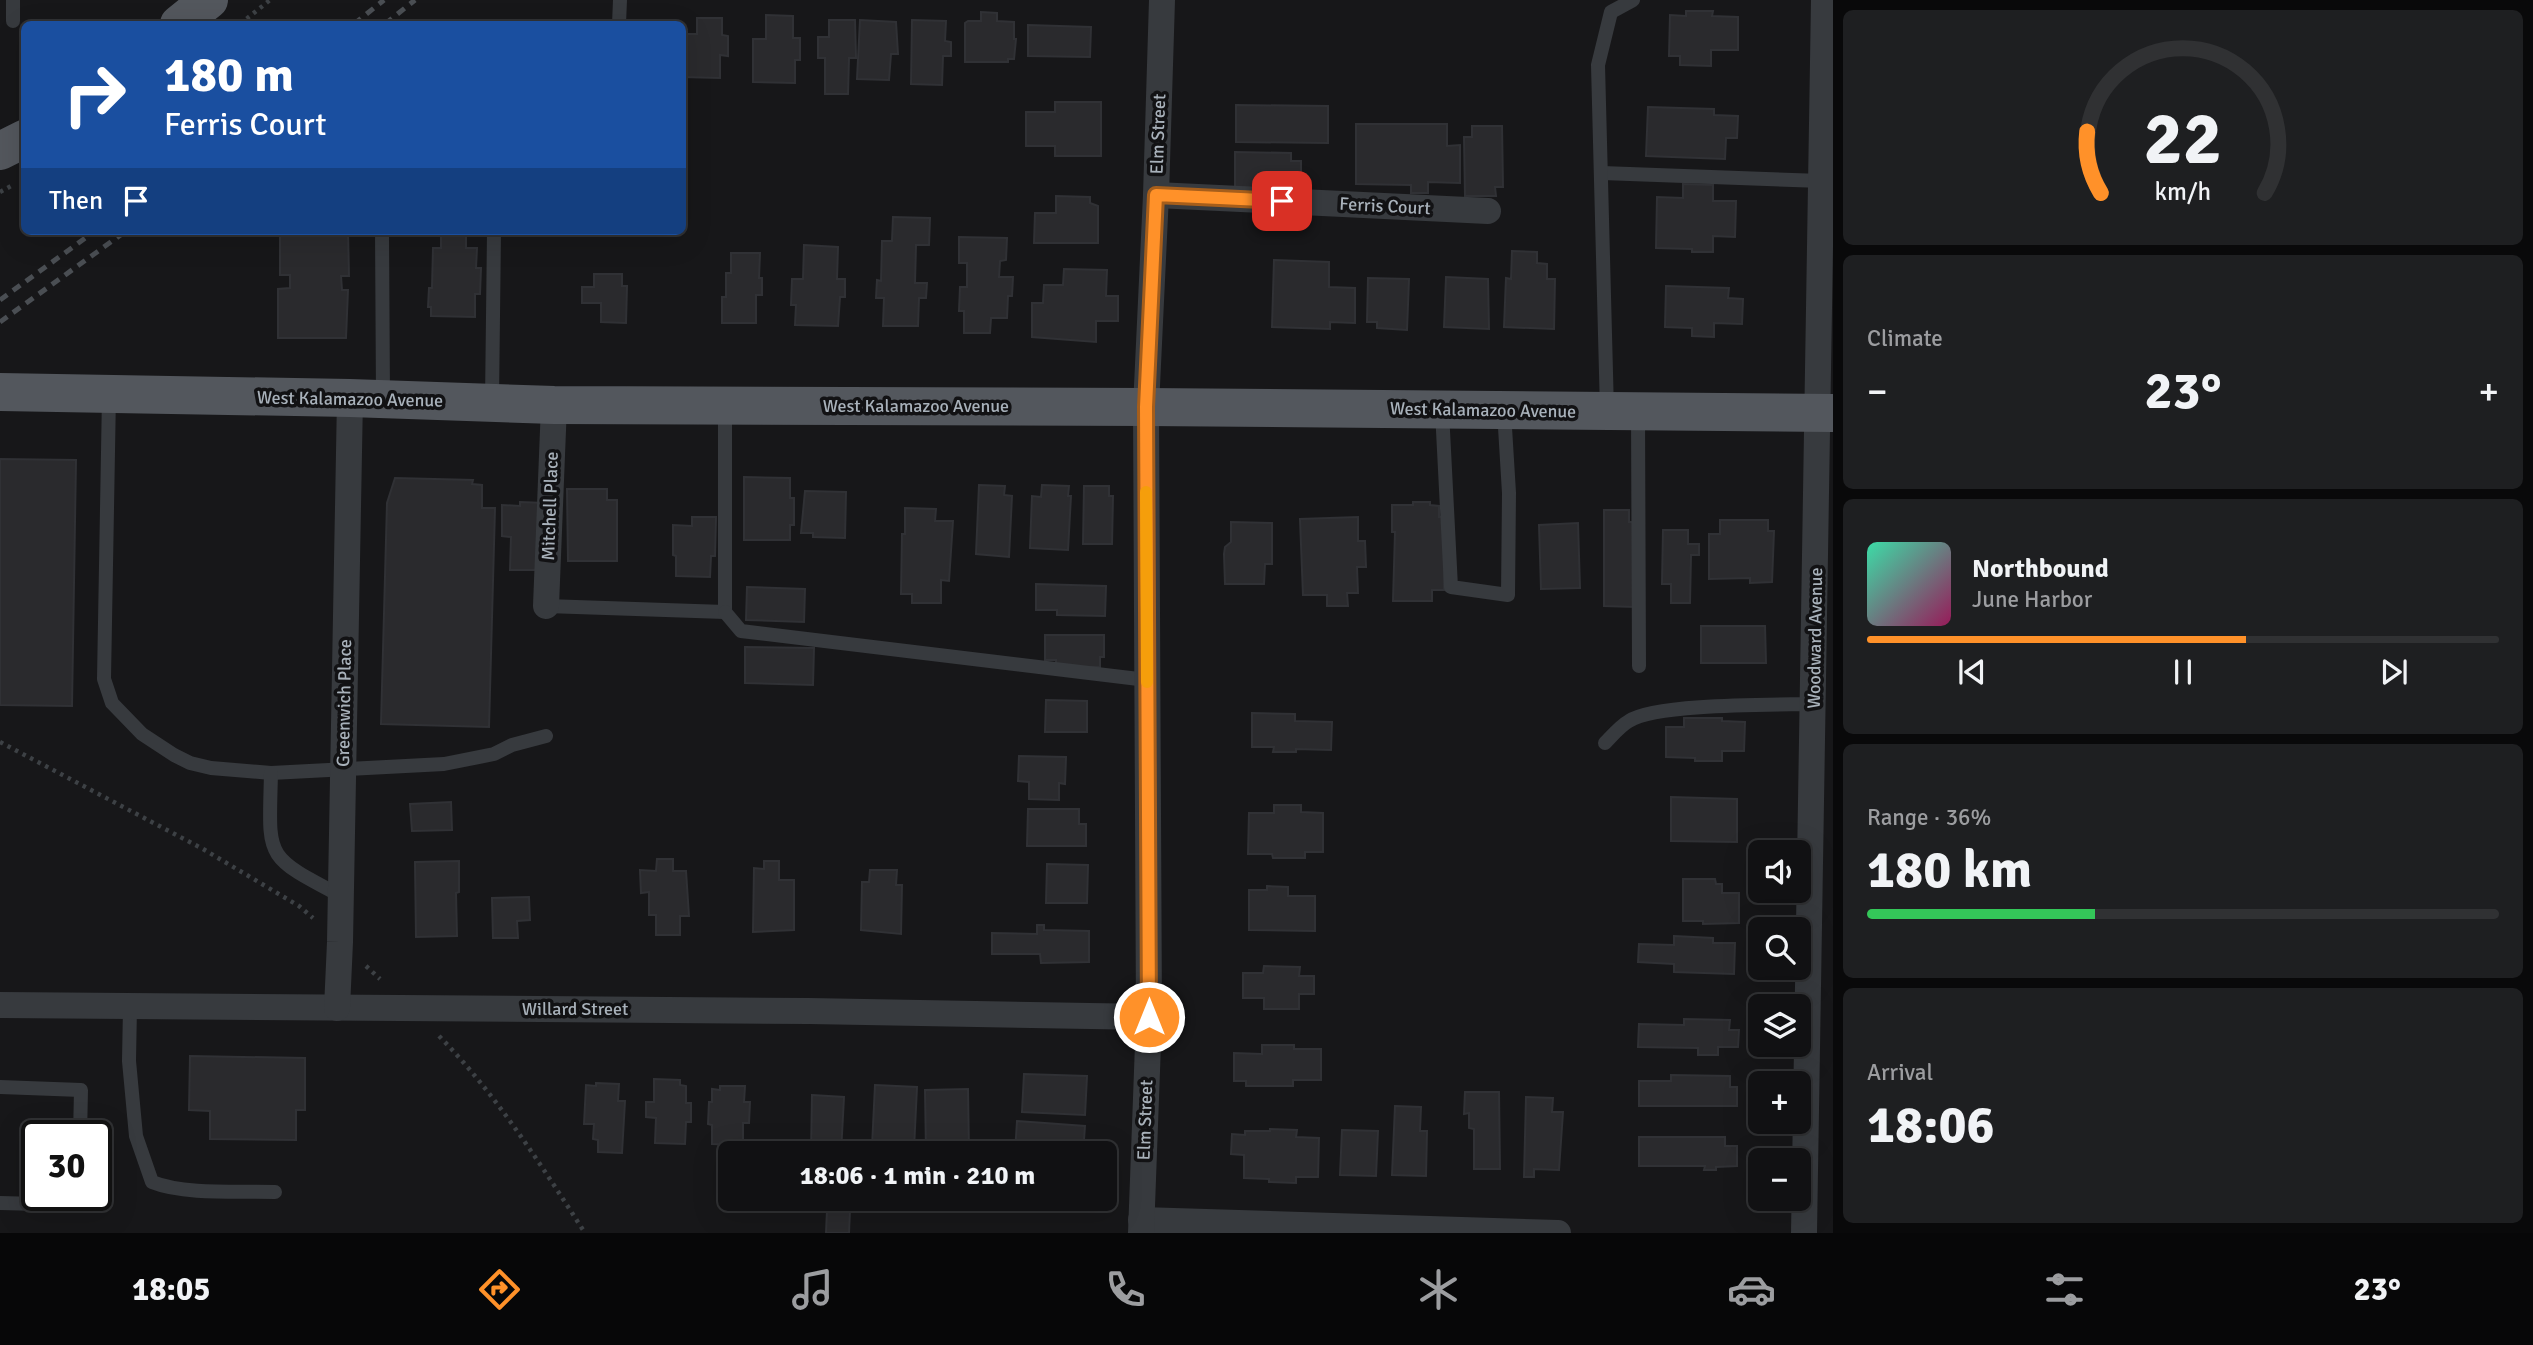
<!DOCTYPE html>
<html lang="en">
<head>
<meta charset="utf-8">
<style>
  :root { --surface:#111113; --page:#1e1f21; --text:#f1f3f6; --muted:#9c9da0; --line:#303133; --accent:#ff9129 }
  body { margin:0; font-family:Signika,sans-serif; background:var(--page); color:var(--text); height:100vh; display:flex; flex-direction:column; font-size:26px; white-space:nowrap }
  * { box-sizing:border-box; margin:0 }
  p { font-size:23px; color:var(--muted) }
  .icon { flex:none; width:38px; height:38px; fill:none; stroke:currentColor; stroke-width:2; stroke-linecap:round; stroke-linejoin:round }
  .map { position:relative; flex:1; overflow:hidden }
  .details { display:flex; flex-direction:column; gap:10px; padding:10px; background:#09090a; width:700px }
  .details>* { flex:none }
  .top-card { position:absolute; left:21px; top:21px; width:665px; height:214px; border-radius:10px; box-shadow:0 7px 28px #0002,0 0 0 2px var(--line); background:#1a4fa0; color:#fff; overflow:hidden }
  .fabs { position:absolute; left:1748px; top:840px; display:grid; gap:14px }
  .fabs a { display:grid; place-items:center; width:63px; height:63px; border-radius:10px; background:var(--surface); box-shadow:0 7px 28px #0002,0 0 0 2px var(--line); font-size:35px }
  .speed { position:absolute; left:21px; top:1120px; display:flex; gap:14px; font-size:35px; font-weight:700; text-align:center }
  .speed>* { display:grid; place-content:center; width:91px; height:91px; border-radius:50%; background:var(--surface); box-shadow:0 7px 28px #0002,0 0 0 2px var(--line); line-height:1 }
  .speed .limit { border:4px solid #111; border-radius:10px; background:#fff; color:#111 }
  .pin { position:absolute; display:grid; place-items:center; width:60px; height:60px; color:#fff; margin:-30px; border-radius:14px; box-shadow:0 4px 10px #0006 }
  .me { position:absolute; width:77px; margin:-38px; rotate:0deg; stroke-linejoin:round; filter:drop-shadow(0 0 5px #0008) }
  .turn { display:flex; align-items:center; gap:24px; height:147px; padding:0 28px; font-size:32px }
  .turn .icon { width:91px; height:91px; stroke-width:2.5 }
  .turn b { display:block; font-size:49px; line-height:60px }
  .then { display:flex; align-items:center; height:66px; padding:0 28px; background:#0003; gap:14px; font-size:26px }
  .big { font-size:52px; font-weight:700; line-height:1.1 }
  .details .tile { flex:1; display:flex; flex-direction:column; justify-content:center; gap:10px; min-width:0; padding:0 24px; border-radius:10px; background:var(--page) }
  .details .dial { align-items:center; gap:0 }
  .dial svg { height:182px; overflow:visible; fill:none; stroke:var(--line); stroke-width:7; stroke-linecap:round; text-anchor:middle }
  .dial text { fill:var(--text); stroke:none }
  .song { display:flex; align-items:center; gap:21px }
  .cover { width:84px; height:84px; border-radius:10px; background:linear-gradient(135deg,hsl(160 70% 55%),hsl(330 70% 35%)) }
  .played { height:7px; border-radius:4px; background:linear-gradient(90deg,var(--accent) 60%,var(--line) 60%) }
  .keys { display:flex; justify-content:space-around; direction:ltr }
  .heat { display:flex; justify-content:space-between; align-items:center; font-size:38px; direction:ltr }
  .charge { height:10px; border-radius:5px; background:linear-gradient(90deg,#34c759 36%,var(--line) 0) }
  .trip { position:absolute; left:718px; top:1141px; width:399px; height:70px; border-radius:10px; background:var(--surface); box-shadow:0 7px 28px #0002,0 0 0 2px var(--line); font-weight:700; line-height:70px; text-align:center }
  .dock { display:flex; height:112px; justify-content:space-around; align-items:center; background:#070708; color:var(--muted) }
  .dock .icon { width:49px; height:49px }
  .dock .current { color:var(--accent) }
  .dock b { font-size:32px; color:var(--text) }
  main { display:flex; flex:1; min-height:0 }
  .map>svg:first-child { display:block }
  .building { fill:#2a2a2d; stroke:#303135; stroke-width:2 }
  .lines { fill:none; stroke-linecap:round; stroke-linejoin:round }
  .path { stroke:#3d4145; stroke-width:4.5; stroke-dasharray:3.5 5; stroke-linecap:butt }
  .lane { stroke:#373a3e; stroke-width:14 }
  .street { stroke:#373a3e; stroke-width:26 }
  .primary { stroke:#53575d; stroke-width:38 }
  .rail { stroke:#4a4e53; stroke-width:5; stroke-dasharray:9 7; stroke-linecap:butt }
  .route-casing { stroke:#a65e1b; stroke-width:18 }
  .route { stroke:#ff9129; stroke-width:12 }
  .slow { stroke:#f59e0b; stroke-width:12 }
  .labels { text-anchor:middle; stroke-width:7; stroke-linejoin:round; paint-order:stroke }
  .street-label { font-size:18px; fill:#a8b1ba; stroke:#121214 }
</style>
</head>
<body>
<main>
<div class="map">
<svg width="1833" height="1233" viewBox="0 0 1833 1233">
  <rect width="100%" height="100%" fill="#171719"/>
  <g class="building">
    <polygon points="1686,11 1713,11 1712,16 1738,17 1738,50 1711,50 1711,66 1680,65 1680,56 1669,56 1670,15 1686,16"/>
    <polygon points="981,12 997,13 997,21 1014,22 1014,39 1016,39 1014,59 1008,59 1008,62 965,62 965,23 968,21 981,21"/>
    <polygon points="766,15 793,16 793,38 800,38 800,60 795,60 795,83 753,82 753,39 766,39"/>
    <polygon points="697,18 722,18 722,35 728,36 728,56 720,55 720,78 682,77 683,34 697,34"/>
    <polygon points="829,20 855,20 856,58 849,58 848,94 825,94 825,58 818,58 818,37 829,37"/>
    <polygon points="860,20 896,22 898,54 891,54 889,80 857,79"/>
    <polygon points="912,20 946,21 945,41 951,42 951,56 943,56 942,85 911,84"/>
    <polygon points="1028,25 1091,27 1090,57 1028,56"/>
    <polygon points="1055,102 1101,102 1101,156 1055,156 1055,146 1026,146 1026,112 1055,112"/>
    <polygon points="1236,105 1328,106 1328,143 1236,142"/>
    <polygon points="1648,107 1714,109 1714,115 1738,116 1737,138 1726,138 1725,159 1646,156"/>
    <polygon points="1356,124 1447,124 1447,146 1460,145 1460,183 1428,182 1428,193 1411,193 1411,185 1356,184"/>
    <polygon points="1472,126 1502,126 1503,187 1495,187 1496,196 1465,196 1464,137 1472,137"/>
    <polygon points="1235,152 1291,153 1291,161 1301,161 1301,180 1292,180 1292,190 1235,189"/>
    <polygon points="1683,184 1713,185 1713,201 1736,201 1735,237 1713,236 1713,252 1692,252 1692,249 1656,248 1657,197 1683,198"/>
    <polygon points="1056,196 1090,197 1090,203 1098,206 1098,243 1034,243 1035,213 1056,213"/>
    <polygon points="893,217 930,218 929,245 916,245 915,283 927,283 926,298 919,298 918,326 883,326 884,298 876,298 877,280 881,281 882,241 892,241"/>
    <polygon points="280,231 348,231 349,276 341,276 342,290 348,290 346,338 278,338 278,289 290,288 290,275 280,275"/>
    <polygon points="441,233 466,234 466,248 477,248 476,268 481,268 480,294 475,294 475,317 431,316 431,307 428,307 429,288 432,288 433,248 441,248"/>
    <polygon points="959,237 1007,238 1006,260 1000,261 999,277 1013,277 1012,296 1008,296 1007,318 991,318 990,333 964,333 964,311 959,311 960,287 967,287 967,263 959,263"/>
    <polygon points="804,245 838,247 837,279 845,279 845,297 840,297 838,326 795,325 796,305 791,305 792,279 803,279"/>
    <polygon points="1512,251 1537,252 1537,263 1547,264 1547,279 1555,279 1554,329 1504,327 1506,278 1511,279"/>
    <polygon points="731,253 760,253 759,278 762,278 762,295 756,295 756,323 722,323 722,297 726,297 726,273 731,273"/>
    <polygon points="1274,260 1329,262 1329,287 1355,288 1355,323 1330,322 1330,329 1272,327"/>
    <polygon points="1064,269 1107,270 1106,296 1118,296 1118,321 1096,321 1096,342 1032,337 1032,303 1043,303 1044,285 1063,285"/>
    <polygon points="594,274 622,274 622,286 627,286 626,323 601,322 601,303 582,303 582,287 594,287"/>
    <polygon points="1446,277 1488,279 1489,329 1444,327"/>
    <polygon points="1368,278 1409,279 1407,330 1377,328 1377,322 1367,322"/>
    <polygon points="1666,286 1729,288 1728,298 1743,299 1742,324 1714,323 1714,337 1692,336 1692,328 1665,327"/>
    <polygon points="0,459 76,460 72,706 0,705"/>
    <polygon points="744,477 790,478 790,498 794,498 794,525 790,525 790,540 744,540"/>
    <polygon points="395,478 473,480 472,484 482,485 482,508 495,508 489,727 381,724 387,503"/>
    <polygon points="979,485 1005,486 1004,495 1012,496 1009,557 976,554"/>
    <polygon points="1042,485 1069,486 1068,496 1071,496 1068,550 1030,548 1032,496 1041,497"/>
    <polygon points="1084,486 1109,486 1109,496 1113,496 1112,544 1083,544"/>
    <polygon points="567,489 607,489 607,500 617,500 617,561 568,561"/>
    <polygon points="805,491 846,492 845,538 813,537 813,533 801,533"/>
    <polygon points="520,502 545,503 541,570 510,570 511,537 502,536 502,505 520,506"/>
    <polygon points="1413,502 1430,502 1430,505 1439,506 1439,517 1445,516 1444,590 1432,590 1432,601 1393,601 1395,532 1392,532 1392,505 1413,505"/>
    <polygon points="905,508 936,509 935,521 953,521 949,581 941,580 941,603 912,603 912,594 901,594 902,534 905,534"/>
    <polygon points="1604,510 1629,510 1629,522 1635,522 1635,607 1604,606"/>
    <polygon points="692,517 716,517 715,556 711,556 710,577 676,576 676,556 673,555 673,525 692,526"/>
    <polygon points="1358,517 1358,541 1365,541 1366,567 1357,567 1358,593 1347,593 1348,606 1327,606 1327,595 1303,595 1300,519"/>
    <polygon points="1720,520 1768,520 1768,531 1774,531 1772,582 1750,583 1750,578 1709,579 1709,534 1720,534"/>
    <polygon points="1231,522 1272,523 1272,564 1265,564 1264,584 1225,584 1224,554 1225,547 1231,542"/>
    <polygon points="1578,523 1580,588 1541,589 1539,525"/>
    <polygon points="1663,530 1688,530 1688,544 1699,544 1699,555 1691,555 1690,603 1671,603 1671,584 1662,584"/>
    <polygon points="1036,584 1106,586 1105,616 1057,615 1057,610 1036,610"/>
    <polygon points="747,587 805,589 804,622 746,620"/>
    <polygon points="1701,626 1765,626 1766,663 1701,663"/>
    <polygon points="1045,635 1104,635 1104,657 1100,657 1100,667 1056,667 1056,660 1045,660"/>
    <polygon points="745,647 814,648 813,685 745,683"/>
    <polygon points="1046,700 1087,701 1087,732 1045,732"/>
    <polygon points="1252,713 1295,714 1295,721 1332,722 1331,750 1296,749 1296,752 1273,752 1274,747 1252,747"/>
    <polygon points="1684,718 1722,718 1722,721 1745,722 1744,751 1722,751 1722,761 1695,761 1695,758 1666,757 1666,727 1684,727"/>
    <polygon points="1019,756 1066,757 1065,784 1059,783 1059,800 1029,799 1029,782 1018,781"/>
    <polygon points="1671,797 1737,799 1737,842 1671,841"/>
    <polygon points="451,802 452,830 412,831 410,804"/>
    <polygon points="1274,805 1301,805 1301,812 1323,813 1323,852 1305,852 1305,858 1273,858 1272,854 1248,854 1249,813 1274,813"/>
    <polygon points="1028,809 1079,809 1079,824 1086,824 1086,846 1027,846"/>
    <polygon points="657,859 673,859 673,871 686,871 689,916 680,916 680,935 656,935 656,915 649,915 649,892 641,893 640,870 656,871"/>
    <polygon points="459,861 459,892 456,893 457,936 416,937 415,862"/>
    <polygon points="764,861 779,861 779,880 794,880 794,930 753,932 754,868 764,869"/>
    <polygon points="1047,864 1088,865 1087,903 1046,903"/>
    <polygon points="870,870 897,870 896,885 902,885 901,934 861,930 862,882 869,882"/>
    <polygon points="1683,879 1715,879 1716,884 1722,884 1722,893 1739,893 1739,923 1703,924 1703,921 1683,921"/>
    <polygon points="1267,886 1288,887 1288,896 1315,896 1315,931 1249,930 1249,890 1267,890"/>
    <polygon points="529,897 530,920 517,921 518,938 493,938 492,898"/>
    <polygon points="1037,925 1044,925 1044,930 1089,931 1089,962 1041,963 1040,954 992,954 992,933 1037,934"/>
    <polygon points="1674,936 1713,938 1713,943 1735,943 1734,974 1674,972 1674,964 1638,962 1639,944 1674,945"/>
    <polygon points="1264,966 1300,967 1299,976 1314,976 1314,994 1299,994 1299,1009 1264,1009 1264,998 1243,998 1243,973 1263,973"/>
    <polygon points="1684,1019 1730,1020 1729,1030 1739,1030 1738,1047 1718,1047 1718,1055 1698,1055 1698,1048 1638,1047 1639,1024 1684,1025"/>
    <polygon points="1262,1045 1294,1045 1294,1049 1321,1049 1321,1080 1293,1080 1293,1086 1246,1086 1246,1081 1234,1081 1234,1053 1262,1054"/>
    <polygon points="190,1056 305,1058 305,1110 296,1110 296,1140 210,1139 210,1111 189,1110"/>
    <polygon points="1024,1074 1087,1076 1085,1115 1022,1112"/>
    <polygon points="1671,1075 1730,1076 1730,1087 1737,1087 1737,1106 1639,1106 1639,1081 1671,1081"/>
    <polygon points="654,1079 680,1080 680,1085 686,1086 686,1103 691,1103 691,1122 686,1122 685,1144 655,1143 656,1118 646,1117 646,1102 654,1102"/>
    <polygon points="596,1083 619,1084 618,1101 625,1101 622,1153 598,1152 598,1140 593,1139 594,1124 584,1124 586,1085 596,1086"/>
    <polygon points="875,1085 917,1087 914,1149 872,1147"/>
    <polygon points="720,1086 745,1086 744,1102 750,1102 749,1123 743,1123 743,1145 712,1144 712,1125 708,1124 709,1102 712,1102 712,1089 720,1090"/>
    <polygon points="968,1089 969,1152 926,1152 925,1090"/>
    <polygon points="1465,1092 1499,1092 1500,1169 1474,1169 1474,1129 1469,1128 1469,1113 1464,1114"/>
    <polygon points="812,1095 844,1097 841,1153 811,1153"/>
    <polygon points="1526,1097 1553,1098 1552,1112 1563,1112 1559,1170 1534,1169 1534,1177 1524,1177"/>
    <polygon points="1395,1106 1421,1107 1420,1131 1427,1131 1426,1176 1392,1175"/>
    <polygon points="1017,1121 1085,1126 1083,1153 1015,1153"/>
    <polygon points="1270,1129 1297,1130 1296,1137 1319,1138 1318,1177 1296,1177 1296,1183 1269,1182 1269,1179 1244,1178 1244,1155 1231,1154 1232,1134 1245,1135 1245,1131 1270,1131"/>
    <polygon points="1342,1130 1378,1131 1376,1176 1340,1175"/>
    <polygon points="1639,1137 1725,1137 1725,1146 1737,1146 1737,1166 1716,1167 1716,1170 1704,1170 1705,1166 1639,1166"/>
    <polygon points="1014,1199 1084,1199 1083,1209 1014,1207"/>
    <polygon points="827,1210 850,1210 849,1233 826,1233"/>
  </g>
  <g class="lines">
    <g class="path">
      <polyline points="240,24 270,0"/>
      <polyline points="0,192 15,184"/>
      <polyline points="0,742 203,849 299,906 313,918"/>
      <polyline points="366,966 380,979"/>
      <path d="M439 1036C496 1094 541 1165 585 1233"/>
    </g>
    <g class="lane">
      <polyline points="13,21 13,0"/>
      <polyline points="619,24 620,0"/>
      <polyline points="1602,173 1822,181"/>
      <polyline points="382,231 383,398"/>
      <polyline points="109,395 104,679 112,703 142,734 174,755 190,763 211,768 271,773 444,764 494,754 512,745 546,736"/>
      <polyline points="492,401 494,232"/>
      <polyline points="1442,411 1451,587 1508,595 1509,493 1504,411"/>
      <polyline points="1607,411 1598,65 1611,12 1633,0"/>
      <polyline points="1638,413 1639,666"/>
      <polyline points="546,606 725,612 725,407"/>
      <polyline points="725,612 741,631 1147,680"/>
      <path d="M1605 743C1612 736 1620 726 1629 721 1655 703 1778 705 1814 704"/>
      <path d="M271 773C269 859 263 855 341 896"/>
      <path d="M130 1007 129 1061 136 1136 152 1182C184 1195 239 1191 275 1192"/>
      <polyline points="0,1087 81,1090 80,1136"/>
      <polyline points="0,1203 77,1205 77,1195"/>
    </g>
    <g class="street">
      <polyline points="1156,195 1488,211"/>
      <polyline points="546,606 554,405"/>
      <polyline points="0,1005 809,1011 1149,1017"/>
      <polyline points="337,1008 340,942 350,398"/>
      <polyline points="1141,1220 1558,1233"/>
      <polyline points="1141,1233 1149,1017 1146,407 1156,195 1162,0"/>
      <polyline points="1804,1233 1824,0"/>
    </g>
    <g class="primary">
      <polyline points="179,24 209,0"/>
      <polyline points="0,151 24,139"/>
      <polyline points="0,392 350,398 554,405 1146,407 1833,413"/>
    </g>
    <g class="rail">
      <polyline points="354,24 384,0"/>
      <polyline points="385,24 415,0"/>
      <polyline points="0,300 95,231"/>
      <polyline points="0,322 126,231"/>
    </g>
  </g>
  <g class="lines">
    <defs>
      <polyline id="route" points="1149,1017 1146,407 1156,195 1282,201"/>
    </defs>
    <use href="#route" class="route-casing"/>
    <use href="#route" class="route"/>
    <polyline class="slow" points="1146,492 1147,682"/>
  </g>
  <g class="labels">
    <g class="street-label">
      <text transform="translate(1158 134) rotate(-88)" y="6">Elm Street</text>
      <text transform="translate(1385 206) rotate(3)" y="6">Ferris Court</text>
      <text transform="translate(350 399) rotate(1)" y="6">West Kalamazoo Avenue</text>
      <text x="916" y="412">West Kalamazoo Avenue</text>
      <text transform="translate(1483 410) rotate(1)" y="6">West Kalamazoo Avenue</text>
      <text transform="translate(550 506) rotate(-88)" y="6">Mitchell Place</text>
      <text transform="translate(1815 638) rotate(-89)" y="6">Woodward Avenue</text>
      <text transform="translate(344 703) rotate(-89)" y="6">Greenwich Place</text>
      <text x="575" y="1015">Willard Street</text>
      <text transform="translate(1145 1120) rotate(-88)" y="6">Elm Street</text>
    </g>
  </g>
</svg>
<div class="fabs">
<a><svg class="icon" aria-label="sound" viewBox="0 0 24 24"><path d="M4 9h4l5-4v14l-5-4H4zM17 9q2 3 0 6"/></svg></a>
<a><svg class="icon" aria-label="search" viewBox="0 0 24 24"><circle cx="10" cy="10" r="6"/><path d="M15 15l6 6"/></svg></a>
<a><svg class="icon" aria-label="layers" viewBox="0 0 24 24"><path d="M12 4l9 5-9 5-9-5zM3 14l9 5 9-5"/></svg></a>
<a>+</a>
<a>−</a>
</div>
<div class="speed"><div class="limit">30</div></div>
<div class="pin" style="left:1282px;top:201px;background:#d93025"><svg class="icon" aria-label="arrive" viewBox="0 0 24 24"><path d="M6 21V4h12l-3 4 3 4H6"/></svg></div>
<svg class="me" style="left:1149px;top:1017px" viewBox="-20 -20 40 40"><circle r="17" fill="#ff9129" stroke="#fff" stroke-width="3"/><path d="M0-11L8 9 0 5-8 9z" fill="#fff"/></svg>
<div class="trip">18:06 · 1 min · 210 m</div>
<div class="top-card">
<div class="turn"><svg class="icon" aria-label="right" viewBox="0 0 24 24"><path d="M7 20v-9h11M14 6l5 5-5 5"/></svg><div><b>180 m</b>Ferris Court</div></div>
<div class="then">Then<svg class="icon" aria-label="arrive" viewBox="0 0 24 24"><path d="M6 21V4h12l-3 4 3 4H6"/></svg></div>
</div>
</div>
<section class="details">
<div class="tile dial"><svg viewBox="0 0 100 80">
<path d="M14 69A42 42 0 1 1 86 69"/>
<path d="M14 69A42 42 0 0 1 8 42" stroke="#ff9129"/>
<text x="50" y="56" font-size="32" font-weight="700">22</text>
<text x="50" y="72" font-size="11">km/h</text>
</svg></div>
<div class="tile"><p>Climate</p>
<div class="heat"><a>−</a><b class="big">23°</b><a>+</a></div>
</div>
<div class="tile">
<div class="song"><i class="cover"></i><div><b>Northbound</b><p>June Harbor</p></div></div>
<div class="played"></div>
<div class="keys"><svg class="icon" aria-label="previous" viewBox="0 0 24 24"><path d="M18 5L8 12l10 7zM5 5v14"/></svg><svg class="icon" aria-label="pause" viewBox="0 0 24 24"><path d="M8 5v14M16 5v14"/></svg><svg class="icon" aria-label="next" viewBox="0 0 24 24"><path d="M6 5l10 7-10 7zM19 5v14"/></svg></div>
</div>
<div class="tile"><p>Range · 36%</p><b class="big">180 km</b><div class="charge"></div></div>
<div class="tile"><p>Arrival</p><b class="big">18:06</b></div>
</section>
</main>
<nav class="dock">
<b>18:05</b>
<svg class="icon current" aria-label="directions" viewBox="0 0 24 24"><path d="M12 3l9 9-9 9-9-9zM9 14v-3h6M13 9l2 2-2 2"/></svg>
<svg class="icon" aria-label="music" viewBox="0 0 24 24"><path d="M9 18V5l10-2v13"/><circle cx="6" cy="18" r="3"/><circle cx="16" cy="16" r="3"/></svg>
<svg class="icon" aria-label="phone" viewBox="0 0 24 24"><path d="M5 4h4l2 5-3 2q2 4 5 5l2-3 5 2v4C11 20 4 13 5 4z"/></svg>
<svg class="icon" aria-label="climate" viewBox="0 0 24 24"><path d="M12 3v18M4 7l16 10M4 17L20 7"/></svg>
<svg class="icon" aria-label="car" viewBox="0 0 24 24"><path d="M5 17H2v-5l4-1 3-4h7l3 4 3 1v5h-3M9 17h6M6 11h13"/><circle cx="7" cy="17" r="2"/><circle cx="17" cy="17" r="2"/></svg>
<svg class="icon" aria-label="filters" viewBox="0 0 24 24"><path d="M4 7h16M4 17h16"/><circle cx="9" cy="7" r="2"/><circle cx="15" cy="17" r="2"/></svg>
<b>23°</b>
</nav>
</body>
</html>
